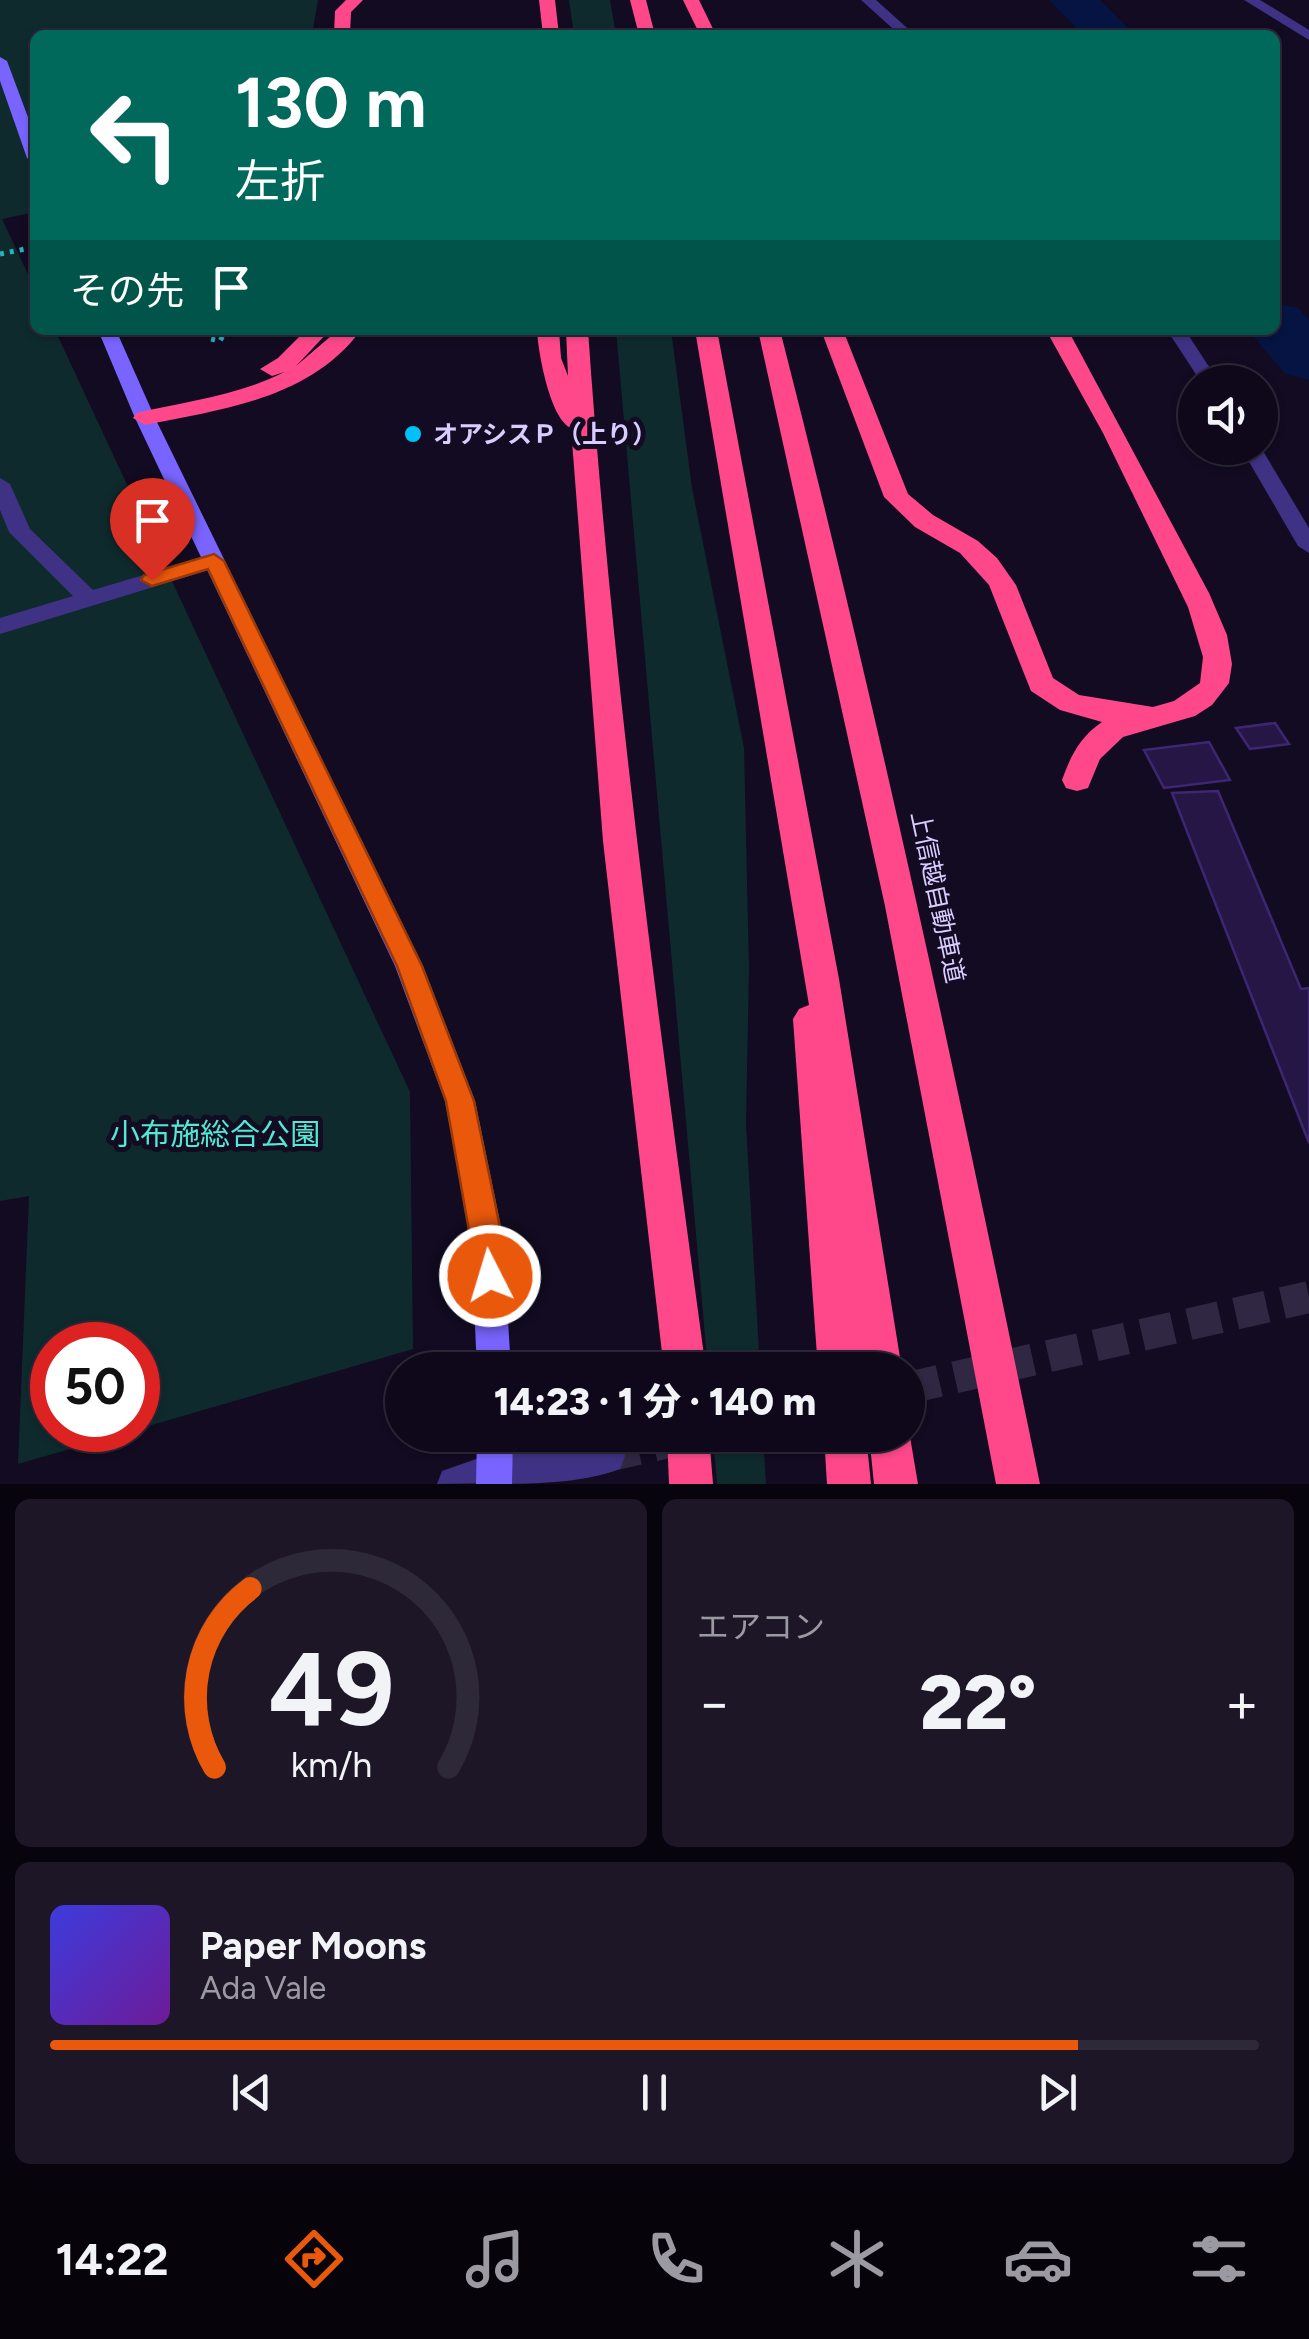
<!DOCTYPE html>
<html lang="ja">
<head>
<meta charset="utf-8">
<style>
  :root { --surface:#0e081a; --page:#1c1627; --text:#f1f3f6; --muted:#9b9aa2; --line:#2e2939; --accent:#ea580c }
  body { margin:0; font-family:Figtree,"Noto Sans JP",sans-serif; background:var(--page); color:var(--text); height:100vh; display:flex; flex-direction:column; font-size:38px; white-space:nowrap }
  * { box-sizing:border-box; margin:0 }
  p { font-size:32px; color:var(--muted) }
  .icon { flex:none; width:55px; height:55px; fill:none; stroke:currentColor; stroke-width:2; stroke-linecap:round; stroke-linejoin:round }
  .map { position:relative; height:1484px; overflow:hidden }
  .side { display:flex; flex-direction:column; gap:15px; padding:15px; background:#08040e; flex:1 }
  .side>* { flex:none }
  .banner { position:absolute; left:30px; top:30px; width:1250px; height:305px; border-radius:15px; box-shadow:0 2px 8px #0004,0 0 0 2px var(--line); background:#00695c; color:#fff; overflow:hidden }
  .fabs { position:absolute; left:1178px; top:365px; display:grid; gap:20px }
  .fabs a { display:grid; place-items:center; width:100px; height:100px; border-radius:50%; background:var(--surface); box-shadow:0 2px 8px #0004,0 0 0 2px var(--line); font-size:50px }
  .speed { position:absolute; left:30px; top:1322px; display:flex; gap:20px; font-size:50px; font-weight:700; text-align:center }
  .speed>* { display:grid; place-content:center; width:130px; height:130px; border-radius:50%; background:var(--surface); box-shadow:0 2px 8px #0004,0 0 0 2px var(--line); line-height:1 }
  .speed .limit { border:15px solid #d22; background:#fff; color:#111 }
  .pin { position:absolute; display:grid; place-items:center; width:85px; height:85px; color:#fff; margin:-102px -42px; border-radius:50% 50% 50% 0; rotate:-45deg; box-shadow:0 0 10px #0007 }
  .pin .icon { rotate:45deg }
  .me { position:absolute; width:110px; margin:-55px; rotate:355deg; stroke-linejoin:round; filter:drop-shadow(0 0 8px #0008) }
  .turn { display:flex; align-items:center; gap:35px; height:210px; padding:0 40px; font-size:45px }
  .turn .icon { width:130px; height:130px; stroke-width:2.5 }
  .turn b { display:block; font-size:70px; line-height:85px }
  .then { display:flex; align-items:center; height:95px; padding:0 40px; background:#0003; gap:20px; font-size:38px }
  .big { font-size:75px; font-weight:800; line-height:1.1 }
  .side .tile { flex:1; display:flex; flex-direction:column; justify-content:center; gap:15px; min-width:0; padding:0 35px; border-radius:15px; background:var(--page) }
  .side .dial { align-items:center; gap:0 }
  .dial svg { height:260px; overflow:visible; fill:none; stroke:var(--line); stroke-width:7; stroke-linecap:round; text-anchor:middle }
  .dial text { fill:var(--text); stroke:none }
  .song { display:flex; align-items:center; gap:30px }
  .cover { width:120px; height:120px; border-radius:15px; background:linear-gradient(135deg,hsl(240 70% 55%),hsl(280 70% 35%)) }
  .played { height:10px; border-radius:5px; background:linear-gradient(90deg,var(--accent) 85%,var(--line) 85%) }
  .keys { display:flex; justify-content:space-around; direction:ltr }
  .heat { display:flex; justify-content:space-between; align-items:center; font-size:55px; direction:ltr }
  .side .tiles { flex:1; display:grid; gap:15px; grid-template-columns:1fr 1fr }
  .tile:last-child { grid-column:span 2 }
  .trip { position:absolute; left:385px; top:1352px; width:540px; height:100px; border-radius:50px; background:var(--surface); box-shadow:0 2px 8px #0004,0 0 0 2px var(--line); font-weight:800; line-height:100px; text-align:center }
  .dock { display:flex; height:160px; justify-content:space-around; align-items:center; background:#06030a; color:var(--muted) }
  .dock .icon { width:70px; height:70px }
  .dock .selected { color:var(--accent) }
  .dock b { font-size:45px; color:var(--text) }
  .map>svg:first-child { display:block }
  .green { fill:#0e2a2d }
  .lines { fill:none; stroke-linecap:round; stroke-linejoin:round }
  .river { fill:#051442; fill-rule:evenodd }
  .building { fill:#251645; stroke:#3e2673; stroke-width:2.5 }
  .minor-tunnel { stroke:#302843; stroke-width:32; stroke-dasharray:32 16; stroke-linecap:butt }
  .path { stroke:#24b4bc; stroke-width:5; stroke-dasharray:4 6; stroke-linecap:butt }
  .service { fill:#3f3285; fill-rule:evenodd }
  .minor { fill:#3f3285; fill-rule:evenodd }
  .tertiary { fill:#3f3285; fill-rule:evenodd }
  .secondary { fill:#7964ff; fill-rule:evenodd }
  .motorway { fill:#ff488a; fill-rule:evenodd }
  .route { fill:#ea580c; stroke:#983908; stroke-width:2.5 }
  .poi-dot { fill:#00c2f8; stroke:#120b22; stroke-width:4 }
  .labels { text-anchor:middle; stroke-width:10; stroke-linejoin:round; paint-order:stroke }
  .poi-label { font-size:25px; font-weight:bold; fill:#d8cdff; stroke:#120b22; text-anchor:start }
  .street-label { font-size:25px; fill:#d8cdff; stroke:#120b22 }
  .near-park-label { font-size:30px; fill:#4fe9d4; stroke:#120b22 }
</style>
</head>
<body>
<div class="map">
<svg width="1309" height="1484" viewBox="0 0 1309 1484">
  <rect width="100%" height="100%" fill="#120b22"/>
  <g class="green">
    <polygon points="0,0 318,0 312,35 35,35 35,212 2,219 35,289 35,330 55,330 410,1092 413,1349 138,1429 138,1345 52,1345 52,1430 136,1430 18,1464 29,1196 0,1201"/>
    <polygon points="569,0 610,0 616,35 574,35"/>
    <polygon points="616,330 671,330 692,488 744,748 749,968 746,1124 760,1370 708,1370"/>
    <polygon points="713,1435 763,1435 766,1484 717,1484"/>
  </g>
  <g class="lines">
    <g class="river">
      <polygon points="1049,0 1100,0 1135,35 1083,35"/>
      <polygon points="1275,303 1298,308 1309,320 1309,380 1285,374 1248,330 1275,330"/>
    </g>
  </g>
  <g class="building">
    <polygon points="1275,723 1289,744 1250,749 1236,728"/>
    <polygon points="1209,742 1230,780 1164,788 1144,750"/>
    <polygon points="1218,791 1301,989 1309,988 1309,1143 1172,793"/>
  </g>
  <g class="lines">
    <g class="minor-tunnel">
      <polyline points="908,1388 1309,1297"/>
      <polyline points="607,1456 699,1435"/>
    </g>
    <g class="path">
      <polyline points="0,254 35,247"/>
      <polyline points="207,330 211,339 220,341 226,330"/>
    </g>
    <polygon class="service" points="0,478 10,484 30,529 93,590 214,554 225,561 222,566 0,634 0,618 73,596 9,532 0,510"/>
    <g class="minor">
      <polygon points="861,0 876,0 915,35 900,35"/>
      <polygon points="1244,0 1260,0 1309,30 1309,40"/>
      <polygon points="1167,330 1185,330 1219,382 1201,382"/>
      <polygon points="1260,446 1309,528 1309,553 1298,546 1241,448"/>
      <polygon points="496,1452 509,1457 514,1470 509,1483 437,1484 442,1471"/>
    </g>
    <path class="tertiary" d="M607 1438 620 1443 625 1456 620 1469C580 1484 528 1484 486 1484L478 1470 483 1457 496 1452Z"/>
    <g class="secondary">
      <polygon points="0,57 7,61 35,136 35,163 27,158 0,81"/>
      <polygon points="98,330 116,330 155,418 423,966 475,1101 503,1237 511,1370 477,1370 471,1237 445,1101 395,966 135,418"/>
      <polygon points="477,1435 513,1435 512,1484 476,1484"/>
    </g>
    <g class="motorway">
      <polygon points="346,0 363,0 351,12 350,35 334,35 335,11"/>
      <polygon points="539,0 555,0 559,35 543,35"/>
      <polygon points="630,0 646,0 655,35 639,35"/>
      <polygon points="683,0 699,0 716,35 700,35"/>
      <path d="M306 330H330L296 366 338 330H361C310 399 223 409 145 425L133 418 137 413C186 401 238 396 284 372L272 376 260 369 278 358Z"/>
      <path d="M537 330H559L561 358 568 376 566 330H588C612 679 659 1024 706 1370H664L603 841 571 428C550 419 538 352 537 330Z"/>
      <polygon points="695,330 717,330 839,979 902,1370 860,1370 859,1364 860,1370 818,1370 793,1019 799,1009 809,1005"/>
      <path d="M758 330H780C878 712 961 1098 1040 1484H996L885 906Z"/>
      <path d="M821 330H843L908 494 933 515 978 541 997 558 1016 585 1053 678 1079 695 1153 707 1174 701 1200 683 1203 657 1188 607 1103 433 1046 330H1068L1209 593 1227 635 1232 664 1229 683 1212 705 1195 716 1123 737 1100 759 1088 788 1077 791 1066 788 1062 780C1071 755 1080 737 1102 722L1060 710 1031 691 989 585 960 553 915 527 884 497Z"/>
      <polygon points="908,1425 918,1484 874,1484 869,1435 908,1435"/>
      <polygon points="667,1435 709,1435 713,1484 669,1484"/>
      <polygon points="824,1435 866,1435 871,1484 827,1484"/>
    </g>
  </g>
  <polygon class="route" points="214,554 224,561 422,966 474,1101 502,1237 505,1276 500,1287 490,1291 479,1287 446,1101 397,966 208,569 152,586 141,580 144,575"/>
  <circle class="poi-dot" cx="413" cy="434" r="10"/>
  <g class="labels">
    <g class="poi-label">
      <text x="433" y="443">オアシスＰ（上り）</text>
    </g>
    <g class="street-label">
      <text transform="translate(938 897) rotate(78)" y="9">上信越自動車道</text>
    </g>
    <g class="near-park-label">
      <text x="215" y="1145">小布施総合公園</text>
    </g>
  </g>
</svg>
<div class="fabs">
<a><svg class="icon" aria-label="sound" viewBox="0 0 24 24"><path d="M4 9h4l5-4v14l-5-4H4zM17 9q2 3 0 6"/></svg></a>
</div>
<div class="speed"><div class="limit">50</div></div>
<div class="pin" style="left:152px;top:580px;background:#d93025"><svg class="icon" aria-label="arrive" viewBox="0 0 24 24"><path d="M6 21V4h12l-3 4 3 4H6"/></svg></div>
<svg class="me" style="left:490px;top:1276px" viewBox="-20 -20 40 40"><circle r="17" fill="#ea580c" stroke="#fff" stroke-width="3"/><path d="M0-11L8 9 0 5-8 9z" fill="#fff"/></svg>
<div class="trip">14:23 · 1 分 · 140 m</div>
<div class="banner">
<div class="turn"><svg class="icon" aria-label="left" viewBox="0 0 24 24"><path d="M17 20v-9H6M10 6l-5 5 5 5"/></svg><div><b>130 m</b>左折</div></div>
<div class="then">その先<svg class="icon" aria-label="arrive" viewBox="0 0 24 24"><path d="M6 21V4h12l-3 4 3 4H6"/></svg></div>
</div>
</div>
<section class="side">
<div class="tiles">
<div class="tile dial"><svg viewBox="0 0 100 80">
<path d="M14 69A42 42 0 1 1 86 69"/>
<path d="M14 69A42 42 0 0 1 25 14" stroke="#ea580c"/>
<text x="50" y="56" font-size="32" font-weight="700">49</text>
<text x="50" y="72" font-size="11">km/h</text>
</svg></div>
<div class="tile"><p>エアコン</p>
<div class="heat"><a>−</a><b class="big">22°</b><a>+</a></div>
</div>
<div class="tile">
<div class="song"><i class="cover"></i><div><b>Paper Moons</b><p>Ada Vale</p></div></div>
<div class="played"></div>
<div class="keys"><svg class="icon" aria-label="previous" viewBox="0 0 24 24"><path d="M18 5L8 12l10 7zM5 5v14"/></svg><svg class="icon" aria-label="pause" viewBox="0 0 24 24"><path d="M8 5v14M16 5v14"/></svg><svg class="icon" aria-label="next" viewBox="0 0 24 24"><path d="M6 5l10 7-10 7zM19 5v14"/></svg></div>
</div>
</div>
</section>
<nav class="dock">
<b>14:22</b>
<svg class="icon selected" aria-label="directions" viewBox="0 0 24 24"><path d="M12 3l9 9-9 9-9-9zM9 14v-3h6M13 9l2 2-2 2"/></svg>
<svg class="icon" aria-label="music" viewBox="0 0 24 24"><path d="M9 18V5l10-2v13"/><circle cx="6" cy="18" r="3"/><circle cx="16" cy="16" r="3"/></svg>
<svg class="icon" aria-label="phone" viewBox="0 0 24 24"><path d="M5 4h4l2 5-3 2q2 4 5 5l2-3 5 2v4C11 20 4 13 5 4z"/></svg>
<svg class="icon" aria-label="climate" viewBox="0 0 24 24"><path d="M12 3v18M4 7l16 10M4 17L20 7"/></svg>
<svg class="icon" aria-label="car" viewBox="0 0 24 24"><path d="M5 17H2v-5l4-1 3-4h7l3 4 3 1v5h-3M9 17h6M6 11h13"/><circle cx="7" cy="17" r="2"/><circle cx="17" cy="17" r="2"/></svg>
<svg class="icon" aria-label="filters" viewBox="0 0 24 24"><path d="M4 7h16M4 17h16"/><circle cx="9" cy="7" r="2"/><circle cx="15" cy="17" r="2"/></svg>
</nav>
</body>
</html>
